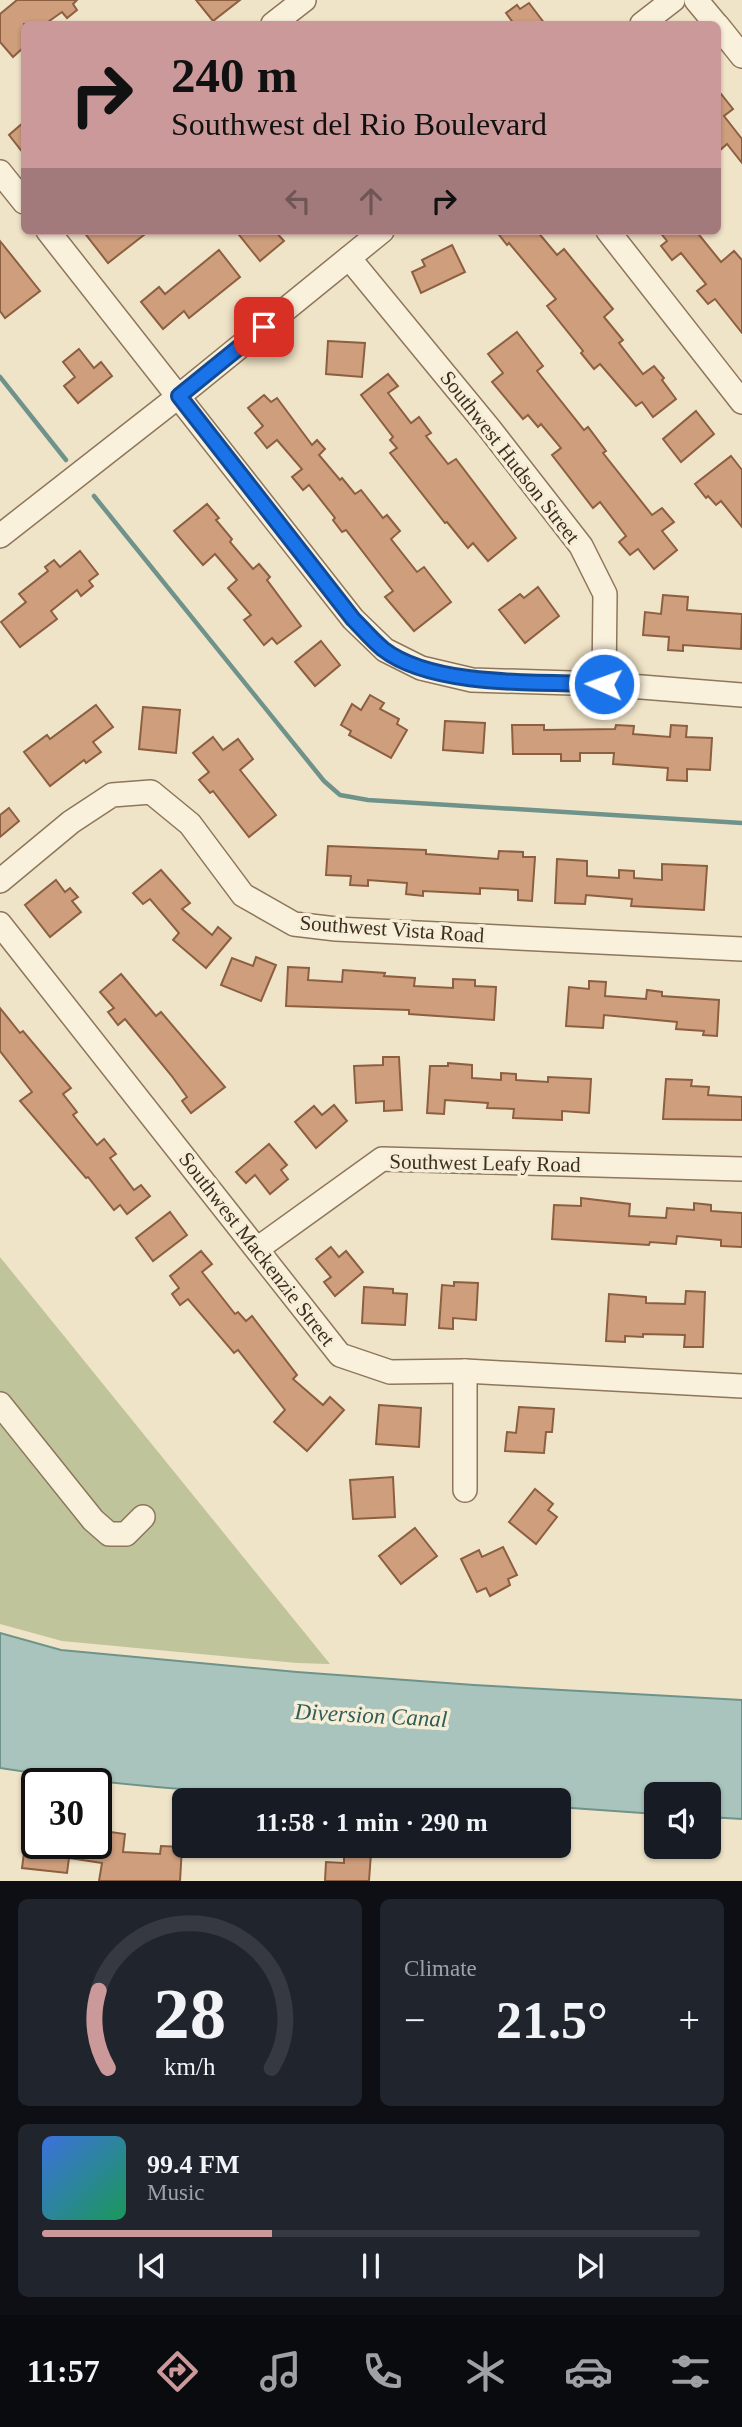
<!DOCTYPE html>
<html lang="en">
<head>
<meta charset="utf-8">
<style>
  :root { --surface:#171b24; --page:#20242c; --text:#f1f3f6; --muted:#9ea1a6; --line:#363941; --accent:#cc999b }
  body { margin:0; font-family:Georgia,serif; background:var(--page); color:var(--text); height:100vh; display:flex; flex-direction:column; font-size:26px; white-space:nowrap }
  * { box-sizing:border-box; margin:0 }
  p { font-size:23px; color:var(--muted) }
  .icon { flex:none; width:38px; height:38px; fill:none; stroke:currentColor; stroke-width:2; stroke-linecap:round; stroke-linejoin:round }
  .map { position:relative; height:1881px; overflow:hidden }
  .drawer { display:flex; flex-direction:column; gap:18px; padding:18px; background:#0d0f14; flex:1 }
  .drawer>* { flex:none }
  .top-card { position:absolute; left:21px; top:21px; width:700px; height:214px; border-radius:10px; box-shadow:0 2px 5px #0004; background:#cc999b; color:#111; overflow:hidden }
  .fabs { position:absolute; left:644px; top:1782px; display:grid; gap:14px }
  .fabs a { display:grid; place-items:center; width:77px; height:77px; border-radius:10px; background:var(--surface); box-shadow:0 2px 5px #0004; font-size:35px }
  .speed { position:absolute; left:21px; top:1768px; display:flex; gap:14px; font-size:35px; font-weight:700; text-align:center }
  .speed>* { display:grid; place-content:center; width:91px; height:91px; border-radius:50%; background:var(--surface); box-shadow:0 2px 5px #0004; line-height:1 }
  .speed .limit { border:4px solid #111; border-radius:10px; background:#fff; color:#111 }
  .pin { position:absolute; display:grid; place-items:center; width:60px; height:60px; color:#fff; margin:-30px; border-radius:14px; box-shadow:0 4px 10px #0006 }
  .me { position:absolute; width:77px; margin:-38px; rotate:272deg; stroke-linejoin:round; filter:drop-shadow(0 0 5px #0008) }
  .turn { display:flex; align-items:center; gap:24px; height:147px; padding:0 35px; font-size:32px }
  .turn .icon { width:91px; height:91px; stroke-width:2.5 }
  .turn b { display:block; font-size:49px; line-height:60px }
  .lanes { display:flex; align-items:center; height:66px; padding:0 35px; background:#0003; justify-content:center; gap:35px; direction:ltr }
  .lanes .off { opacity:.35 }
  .big { font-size:52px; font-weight:700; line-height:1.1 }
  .drawer .card { flex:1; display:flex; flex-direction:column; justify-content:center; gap:10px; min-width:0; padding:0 24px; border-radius:10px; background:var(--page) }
  .drawer .dial { align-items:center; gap:0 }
  .dial svg { height:182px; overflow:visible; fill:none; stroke:var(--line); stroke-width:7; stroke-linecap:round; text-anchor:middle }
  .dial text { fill:var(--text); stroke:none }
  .song { display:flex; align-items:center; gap:21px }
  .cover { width:84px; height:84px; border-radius:10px; background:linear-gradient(135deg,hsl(220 70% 55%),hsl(150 70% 35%)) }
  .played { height:7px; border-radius:4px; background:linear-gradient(90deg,var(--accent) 35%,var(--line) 35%) }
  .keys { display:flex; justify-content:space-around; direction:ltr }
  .heat { display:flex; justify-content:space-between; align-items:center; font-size:38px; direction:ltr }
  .drawer .tiles { flex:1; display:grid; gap:18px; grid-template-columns:1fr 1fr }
  .card:last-child { grid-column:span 2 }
  .trip { position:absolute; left:172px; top:1788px; width:399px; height:70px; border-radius:10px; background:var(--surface); box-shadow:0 2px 5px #0004; font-weight:700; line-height:70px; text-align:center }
  .dock { display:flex; height:112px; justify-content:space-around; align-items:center; background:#090b0e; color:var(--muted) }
  .dock .icon { width:49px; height:49px }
  .dock .on { color:var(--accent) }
  .dock b { font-size:32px; color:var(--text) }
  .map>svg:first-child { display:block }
  .cemetery { fill:#bfc49a }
  .water { fill:#a9c4bc; stroke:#6f938a; stroke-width:2 }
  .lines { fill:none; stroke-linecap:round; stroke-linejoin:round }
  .stream { stroke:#6f938a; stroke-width:4.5 }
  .building { fill:#cf9f7d; stroke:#8d5f41; stroke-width:2 }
  .minor-casing { stroke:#8d765c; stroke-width:26 }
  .minor { stroke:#faf1dc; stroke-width:23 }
  .route-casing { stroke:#114b97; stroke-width:18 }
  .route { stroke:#1a73e8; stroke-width:12 }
  .labels { text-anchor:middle; stroke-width:7; stroke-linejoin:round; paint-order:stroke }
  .street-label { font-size:21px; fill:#3d2e20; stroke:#f7eed8 }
  .water-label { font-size:23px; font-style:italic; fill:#2f5d5a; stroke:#f7eed8 }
</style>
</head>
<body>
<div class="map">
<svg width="742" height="1881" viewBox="0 0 742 1881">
  <rect width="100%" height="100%" fill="#f0e4c8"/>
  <polygon class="cemetery" points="0,1257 330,1664 297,1663 62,1641 0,1624"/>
  <path class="water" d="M0 1633 61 1650 297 1672 474 1685 742 1700V1819L709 1817V1794H656V1814L558 1807V1801C372 1801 184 1797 0 1768Z"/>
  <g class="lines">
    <g class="stream">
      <polyline points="0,377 66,460"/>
      <polyline points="94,496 324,781 340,795 368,800 742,823"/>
    </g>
  </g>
  <g class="building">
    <polygon points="17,0 77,0 73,4 77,10 67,18 62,12 45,24 24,24 24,47 13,57 0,42 0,14"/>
    <polygon points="196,0 240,0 213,21"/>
    <polygon points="529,3 545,24 514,24 506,13 517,5 520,9"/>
    <polygon points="718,90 733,109 724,116 742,139 742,163 727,144 718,152"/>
    <polygon points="24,122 24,154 9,135"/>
    <polygon points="83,231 149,231 108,263"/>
    <polygon points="236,231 275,231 284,241 260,261"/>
    <polygon points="496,231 537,231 557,255 564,249 613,309 604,317 623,340 619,343 643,374 654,366 664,378 662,380 676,399 653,417 642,402 636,406 600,364 594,369 581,353 583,351 547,306 556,299 509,243 507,245"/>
    <polygon points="659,231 696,231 721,262 734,251 742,260 742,333 715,299 708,304 697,291 706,284 681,253 672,260 661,246 667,241"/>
    <polygon points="0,241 40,291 5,318 0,311"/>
    <polygon points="452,245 465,272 421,293 412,272 425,266 422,260"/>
    <polygon points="219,250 240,277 189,318 184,311 163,329 141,302 159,287 165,294"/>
    <polygon points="517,332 543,366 537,371 584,430 588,427 606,451 603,453 652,515 662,508 674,522 662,531 677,550 654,569 638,549 630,555 619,542 626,536 600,502 593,508 552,455 561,448 541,424 538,427 528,415 523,419 492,382 503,373 488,354"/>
    <polygon points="328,341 365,343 362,377 326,374"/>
    <polygon points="79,349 94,368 101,362 112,376 78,403 64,386 75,377 63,362"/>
    <polygon points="388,374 398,386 388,393 411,423 419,417 431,433 426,436 448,464 456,459 516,538 488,561 473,543 468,548 447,522 445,523 390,453 397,448 390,440 393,437 361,395"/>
    <polygon points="264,395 271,402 277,398 312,445 317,440 325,449 319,455 340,480 342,478 355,494 361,490 383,518 387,515 400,531 391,539 417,572 424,567 451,602 414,631 385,597 393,591 346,530 342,532 333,520 335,518 309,485 303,490 292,477 302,469 277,440 267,448 255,433 263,426 248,408"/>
    <polygon points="696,411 714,434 681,462 663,439"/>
    <polygon points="731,456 742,470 742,527 721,501 716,505 708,496 706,498 695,484"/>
    <polygon points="207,504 219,518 216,520 232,539 230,542 253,569 259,564 270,577 267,580 301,626 277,644 272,638 264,645 244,620 251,615 228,588 237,580 215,554 203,565 174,531"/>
    <polygon points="80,551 98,574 89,581 93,586 81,596 77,590 51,611 57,619 20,647 1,622 26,602 19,594 48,571 45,567 54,560 60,567"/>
    <polygon points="538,587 559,616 525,643 499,610 520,594 524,598"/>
    <polygon points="663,595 688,597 687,610 742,614 741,649 683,645 683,651 668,650 669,637 643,635 645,612 661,614"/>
    <polygon points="321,641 340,665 315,686 295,662"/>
    <polygon points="370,695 384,703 380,709 399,719 397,724 407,730 391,758 349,735 351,731 341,725 352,704 361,710"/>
    <polygon points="96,705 113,727 93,742 101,752 86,763 84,760 50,786 24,752 47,735 50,739"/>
    <polygon points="143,707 180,710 176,753 139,749"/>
    <polygon points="445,721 485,723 483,753 443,750"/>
    <polygon points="512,725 544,725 544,730 615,729 616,725 634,726 633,734 670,737 671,725 687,726 686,737 712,738 710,770 687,769 687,781 667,780 668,768 613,764 614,753 580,753 580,761 561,761 561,754 513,754"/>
    <polygon points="213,737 223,750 238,739 253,759 240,770 276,815 249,837 213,791 210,793 199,780 209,772 193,753"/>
    <polygon points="9,808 19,821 0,837 0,815"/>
    <polygon points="328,846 426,850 426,854 498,859 499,851 523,852 523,857 535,857 532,901 518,900 518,890 480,888 480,894 423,891 423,896 406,894 407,883 368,880 368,886 350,885 351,876 326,875"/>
    <polygon points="557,859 587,861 587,876 619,878 619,870 634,871 634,878 662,880 662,864 707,866 704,910 631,906 632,899 586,895 585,904 555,903"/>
    <polygon points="161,870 190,903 182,909 212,935 218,927 231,938 206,968 173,940 179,933 150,899 143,904 133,893"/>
    <polygon points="56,880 65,892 70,888 78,897 72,901 81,912 50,937 25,905"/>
    <polygon points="256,957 276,965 261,1001 221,985 232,958 253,966"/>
    <polygon points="288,967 309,968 308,980 342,982 343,970 385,973 384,976 415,978 414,986 453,988 453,979 475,980 475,986 496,987 494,1020 409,1014 409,1010 286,1006"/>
    <polygon points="121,974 156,1016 161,1012 225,1087 191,1113 182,1101 187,1097 171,1075 125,1019 118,1025 108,1012 114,1008 100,992"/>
    <polygon points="589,981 606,982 605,996 646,999 647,990 662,992 662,996 719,1000 717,1036 703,1035 704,1031 676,1029 677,1022 604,1015 603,1028 566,1026 569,987 589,989"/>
    <polygon points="0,1008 20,1033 23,1031 71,1088 63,1094 77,1112 73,1115 97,1145 104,1139 116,1154 110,1158 134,1190 141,1185 150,1196 127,1214 120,1205 114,1210 88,1177 86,1178 20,1101 32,1092 0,1051"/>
    <polygon points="383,1057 399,1057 402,1110 384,1111 384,1101 356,1103 354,1066 383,1065"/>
    <polygon points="448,1063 472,1065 472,1078 501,1080 501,1073 516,1074 516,1080 548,1082 548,1077 591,1079 589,1113 562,1111 562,1120 513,1118 514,1109 487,1108 488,1103 445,1100 444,1114 427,1113 430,1066 448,1066"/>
    <polygon points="666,1079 692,1080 691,1086 709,1087 708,1095 742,1097 742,1120 663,1119"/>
    <polygon points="334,1105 347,1121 316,1148 295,1122 314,1106 322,1115"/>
    <polygon points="269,1144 287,1165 281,1170 288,1179 270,1194 255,1175 246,1183 236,1172"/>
    <polygon points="581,1198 630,1204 629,1216 666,1218 667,1208 694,1210 694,1203 711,1205 711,1211 742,1213 742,1247 721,1246 721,1240 677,1236 676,1244 650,1242 649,1245 552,1239 554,1205 581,1206"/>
    <polygon points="170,1212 187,1235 153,1261 136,1238"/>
    <polygon points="331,1247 339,1257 346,1251 363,1272 335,1296 324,1282 331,1277 316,1259"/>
    <polygon points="201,1251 212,1264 202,1272 235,1314 238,1312 246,1321 252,1316 297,1375 293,1379 323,1405 330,1397 344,1410 307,1451 274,1422 285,1410 238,1350 234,1353 188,1299 180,1305 172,1294 179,1288 170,1276"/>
    <polygon points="454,1282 478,1283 476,1320 453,1318 453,1329 439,1328 442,1285 454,1286"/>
    <polygon points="364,1287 393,1289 393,1293 407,1294 405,1325 362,1323"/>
    <polygon points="686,1291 705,1292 703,1347 684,1347 685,1335 643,1334 643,1337 625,1336 625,1342 606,1341 609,1294 646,1297 646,1303 685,1304"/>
    <polygon points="379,1405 421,1408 419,1447 376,1444"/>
    <polygon points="519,1407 554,1409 552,1432 546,1432 544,1453 505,1451 507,1432 516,1433"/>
    <polygon points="393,1477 395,1517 353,1519 350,1480"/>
    <polygon points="535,1489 553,1504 548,1510 557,1517 536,1544 509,1522"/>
    <polygon points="415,1528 437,1556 401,1584 379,1556"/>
    <polygon points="503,1547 517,1575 508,1579 510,1585 490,1596 486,1588 477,1592 461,1559 479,1550 482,1557"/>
    <polygon points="29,1814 37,1815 37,1843 96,1843 96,1830 125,1834 123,1852 160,1854 161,1846 182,1847 180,1881 99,1881 102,1863 69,1858 67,1873 22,1868"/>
    <polygon points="344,1851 371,1853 369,1881 325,1881 326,1862 344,1863"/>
  </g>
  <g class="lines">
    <defs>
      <g id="minor">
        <polyline points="696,0 716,24"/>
        <polyline points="273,24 304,0"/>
        <polyline points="642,24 673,0"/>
        <polyline points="718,26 742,56"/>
        <polyline points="0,172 24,202"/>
        <polyline points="48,231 353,619 385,650 421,668 472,680 604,684 742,695"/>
        <polyline points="608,231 742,402"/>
        <polyline points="349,258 489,428 581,546 605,594 604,684"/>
        <polyline points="0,536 179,396 382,231"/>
        <polyline points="0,881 71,822 112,795 151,792 190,824 243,895 294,924 336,929 742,949"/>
        <polyline points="0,924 340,1355 390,1372 465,1371 742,1386"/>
        <polyline points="257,1249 382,1159 742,1169"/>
        <polyline points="465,1371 465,1490"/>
        <polyline points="0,1404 93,1520 109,1534 126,1534 143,1517"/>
      </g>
    </defs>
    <use href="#minor" class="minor-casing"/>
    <use href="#minor" class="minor"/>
  </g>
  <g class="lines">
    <defs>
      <path id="route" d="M264 327 179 396 353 619C363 629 372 640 383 649 433 688 542 682 604 684"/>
    </defs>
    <use href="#route" class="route-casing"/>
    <use href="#route" class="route"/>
  </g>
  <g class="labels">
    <g class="street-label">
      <text transform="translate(510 457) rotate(52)" y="7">Southwest Hudson Street</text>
      <text transform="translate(392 929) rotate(4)" y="7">Southwest Vista Road</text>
      <text transform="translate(485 1163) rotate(1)" y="7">Southwest Leafy Road</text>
      <text transform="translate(257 1249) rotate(52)" y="7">Southwest Mackenzie Street</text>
    </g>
    <g class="water-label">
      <text transform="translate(371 1715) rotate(3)" y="8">Diversion Canal</text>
    </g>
  </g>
</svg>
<div class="fabs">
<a><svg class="icon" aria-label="sound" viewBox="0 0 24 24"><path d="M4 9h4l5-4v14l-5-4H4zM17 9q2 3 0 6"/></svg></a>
</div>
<div class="speed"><div class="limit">30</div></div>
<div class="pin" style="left:264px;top:327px;background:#d93025"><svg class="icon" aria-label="arrive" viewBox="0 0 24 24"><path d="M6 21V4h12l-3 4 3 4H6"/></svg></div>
<svg class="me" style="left:604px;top:684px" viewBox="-20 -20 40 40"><circle r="17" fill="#1a73e8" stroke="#fff" stroke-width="3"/><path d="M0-11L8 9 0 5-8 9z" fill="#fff"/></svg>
<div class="trip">11:58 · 1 min · 290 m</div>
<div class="top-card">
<div class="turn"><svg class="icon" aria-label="right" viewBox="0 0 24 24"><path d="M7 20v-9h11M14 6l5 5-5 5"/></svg><div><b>240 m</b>Southwest del Rio Boulevard</div></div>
<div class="lanes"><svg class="icon off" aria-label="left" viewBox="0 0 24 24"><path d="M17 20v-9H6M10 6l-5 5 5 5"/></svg><svg class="icon off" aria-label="ahead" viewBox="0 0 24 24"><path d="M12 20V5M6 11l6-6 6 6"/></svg><svg class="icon" aria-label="right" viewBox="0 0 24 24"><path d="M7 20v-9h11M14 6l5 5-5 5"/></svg></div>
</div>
</div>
<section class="drawer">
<div class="tiles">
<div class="card dial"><svg viewBox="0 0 100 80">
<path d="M14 69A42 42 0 1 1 86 69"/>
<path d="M14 69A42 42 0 0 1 10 35" stroke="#cc999b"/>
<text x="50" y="56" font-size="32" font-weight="700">28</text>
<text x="50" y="72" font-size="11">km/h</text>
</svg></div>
<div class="card"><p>Climate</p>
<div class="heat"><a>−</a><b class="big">21.5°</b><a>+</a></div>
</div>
<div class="card">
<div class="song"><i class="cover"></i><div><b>99.4 FM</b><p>Music</p></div></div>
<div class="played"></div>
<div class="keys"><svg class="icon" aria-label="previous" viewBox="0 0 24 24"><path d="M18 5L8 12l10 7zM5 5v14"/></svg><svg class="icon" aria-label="pause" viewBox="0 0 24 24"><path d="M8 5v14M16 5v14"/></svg><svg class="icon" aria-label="next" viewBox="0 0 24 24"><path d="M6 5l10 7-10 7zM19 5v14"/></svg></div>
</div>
</div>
</section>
<nav class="dock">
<b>11:57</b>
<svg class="icon on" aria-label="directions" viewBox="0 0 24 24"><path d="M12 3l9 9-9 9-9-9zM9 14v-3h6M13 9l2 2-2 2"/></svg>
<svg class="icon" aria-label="music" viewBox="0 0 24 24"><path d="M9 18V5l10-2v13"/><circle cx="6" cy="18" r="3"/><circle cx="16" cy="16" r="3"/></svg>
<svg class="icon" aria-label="phone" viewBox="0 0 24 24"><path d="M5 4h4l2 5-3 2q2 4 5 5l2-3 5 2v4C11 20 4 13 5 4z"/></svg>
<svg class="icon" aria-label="climate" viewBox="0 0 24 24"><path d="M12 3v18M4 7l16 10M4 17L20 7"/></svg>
<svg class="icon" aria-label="car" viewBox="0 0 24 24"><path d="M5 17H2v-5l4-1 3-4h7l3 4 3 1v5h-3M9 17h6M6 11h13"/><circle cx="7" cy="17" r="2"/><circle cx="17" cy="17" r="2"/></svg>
<svg class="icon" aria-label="filters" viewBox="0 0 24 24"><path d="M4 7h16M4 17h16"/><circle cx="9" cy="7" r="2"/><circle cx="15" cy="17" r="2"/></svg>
</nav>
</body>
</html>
